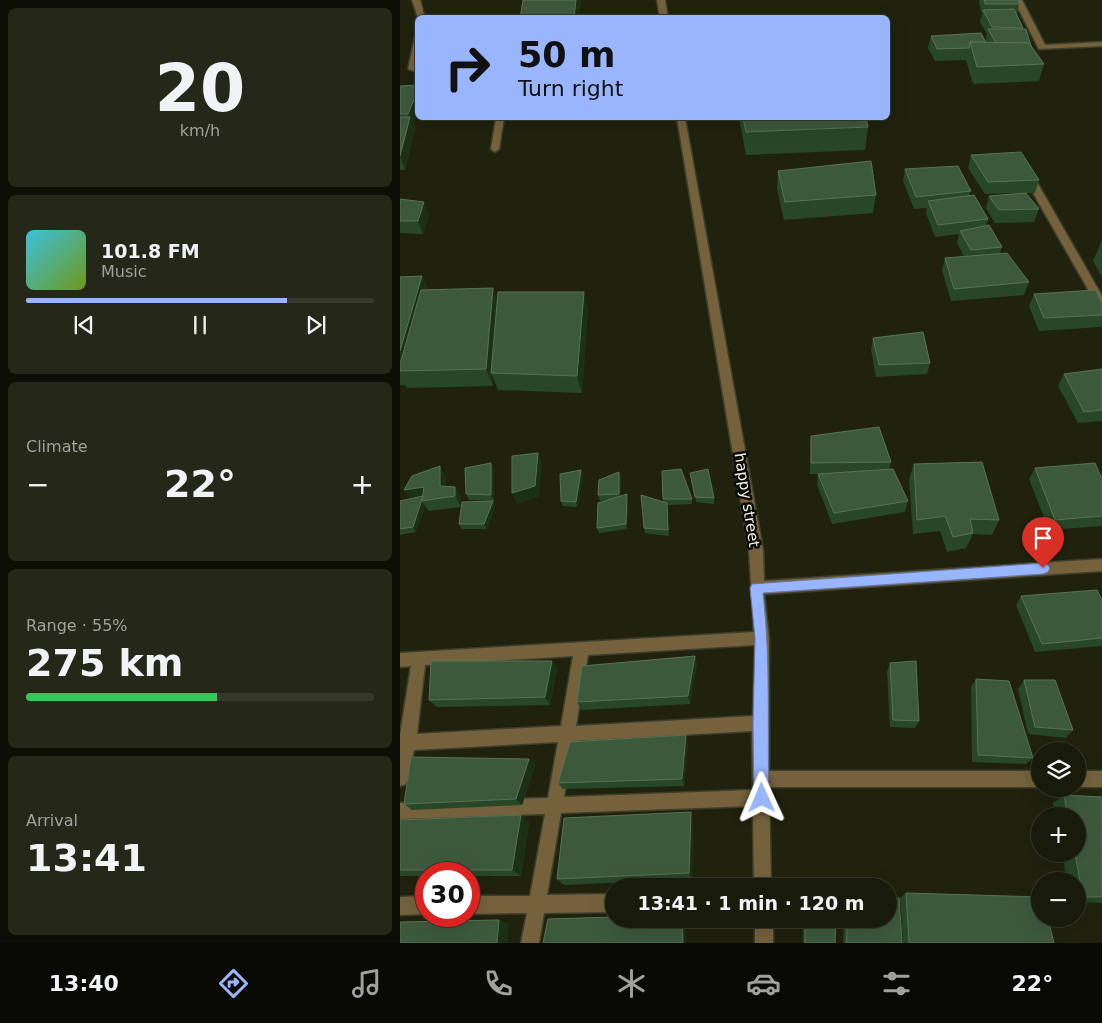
<!DOCTYPE html>
<html lang="en">
<head>
<meta charset="utf-8">
<style>
  :root { --surface:#181a0a; --page:#252718; --text:#f1f3f6; --muted:#9fa19c; --line:#36382b; --accent:#99b5fd }
  body { margin:0; font-family:"DejaVu Sans",sans-serif; background:var(--page); color:var(--text); height:100vh; display:flex; flex-direction:column; font-size:19px; white-space:nowrap }
  * { box-sizing:border-box; margin:0 }
  p { font-size:16px; color:var(--muted) }
  .icon { flex:none; width:28px; height:28px; fill:none; stroke:currentColor; stroke-width:2; stroke-linecap:round; stroke-linejoin:round }
  .map { position:relative; flex:1; overflow:hidden }
  .details { display:flex; flex-direction:column; gap:8px; padding:8px; background:#0d0e06; width:400px }
  .details>* { flex:none }
  .banner { position:absolute; left:15px; top:15px; width:475px; height:105px; border-radius:8px; box-shadow:0 5px 20px #0002,0 0 0 1px var(--line); background:#99b5fd; color:#111; overflow:hidden }
  .tools { position:absolute; left:631px; top:742px; display:grid; gap:10px }
  .tools a { display:grid; place-items:center; width:55px; height:55px; border-radius:50%; background:var(--surface); box-shadow:0 5px 20px #0002,0 0 0 1px var(--line); font-size:25px }
  .speed { position:absolute; left:15px; top:862px; display:flex; gap:10px; font-size:25px; font-weight:700; text-align:center }
  .speed>* { display:grid; place-content:center; width:65px; height:65px; border-radius:50%; background:var(--surface); box-shadow:0 5px 20px #0002,0 0 0 1px var(--line); line-height:1 }
  .speed .limit { border:8px solid #d22; background:#fff; color:#111 }
  .pin { position:absolute; display:grid; place-items:center; width:42px; height:42px; color:#fff; margin:-51px -21px; border-radius:50% 50% 50% 0; rotate:-45deg; box-shadow:0 0 5px #0007 }
  .pin .icon { rotate:45deg }
  .me { position:absolute; width:55px; margin:-28px; rotate:359deg; stroke-linejoin:round; filter:drop-shadow(0 0 4px #0008) }
  .turn { display:flex; align-items:center; gap:18px; height:105px; padding:0 20px; font-size:22px }
  .turn .icon { width:65px; height:65px; stroke-width:2.5 }
  .turn b { display:block; font-size:35px; line-height:42px }
  .big { font-size:38px; font-weight:700; line-height:1.1 }
  .details .card { flex:1; display:flex; flex-direction:column; justify-content:center; gap:8px; min-width:0; padding:0 18px; border-radius:8px; background:var(--page) }
  .details .dial { align-items:center; gap:0 }
  .dial b { font-size:65px; line-height:1 }
  .song { display:flex; align-items:center; gap:15px }
  .cover { width:60px; height:60px; border-radius:8px; background:linear-gradient(135deg,hsl(190 70% 55%),hsl(80 70% 35%)) }
  .played { height:5px; border-radius:2px; background:linear-gradient(90deg,var(--accent) 75%,var(--line) 75%) }
  .keys { display:flex; justify-content:space-around; direction:ltr }
  .heat { display:flex; justify-content:space-between; align-items:center; font-size:28px; direction:ltr }
  .charge { height:8px; border-radius:4px; background:linear-gradient(90deg,#34c759 55%,var(--line) 0) }
  .trip { position:absolute; left:205px; top:878px; width:292px; height:50px; border-radius:25px; background:var(--surface); box-shadow:0 5px 20px #0002,0 0 0 1px var(--line); font-weight:700; line-height:50px; text-align:center }
  .menu { display:flex; height:80px; justify-content:space-around; align-items:center; background:#0a0a04; color:var(--muted) }
  .menu .icon { width:35px; height:35px }
  .menu .on { color:var(--accent) }
  .menu b { font-size:22px; color:var(--text) }
  main { display:flex; flex:1; min-height:0 }
  .map>svg:first-child { display:block }
  .lines { fill:none; stroke-linecap:round; stroke-linejoin:round }
  .minor-casing { stroke:#3d3f2c; stroke-width:3 }
  .minor { fill:#75623d; fill-rule:evenodd }
  .wall { fill:#274727 }
  .shaded-wall { fill:#1b3015 }
  .building { fill:#3d593c; stroke:#597256 }
  .route { fill:#99b5fd; stroke:#6376a4 }
  .labels { text-anchor:middle; stroke-width:5; stroke-linejoin:round; paint-order:stroke }
  .street-label { font-size:15px; fill:#f1f3e6; stroke:#0a0b04 }
</style>
</head>
<body>
<main>
<section class="details">
<div class="card dial"><b>20</b><p>km/h</p></div>
<div class="card">
<div class="song"><i class="cover"></i><div><b>101.8 FM</b><p>Music</p></div></div>
<div class="played"></div>
<div class="keys"><svg class="icon" aria-label="previous" viewBox="0 0 24 24"><path d="M18 5L8 12l10 7zM5 5v14"/></svg><svg class="icon" aria-label="pause" viewBox="0 0 24 24"><path d="M8 5v14M16 5v14"/></svg><svg class="icon" aria-label="next" viewBox="0 0 24 24"><path d="M6 5l10 7-10 7zM19 5v14"/></svg></div>
</div>
<div class="card"><p>Climate</p>
<div class="heat"><a>−</a><b class="big">22°</b><a>+</a></div>
</div>
<div class="card"><p>Range · 55%</p><b class="big">275 km</b><div class="charge"></div></div>
<div class="card"><p>Arrival</p><b class="big">13:41</b></div>
</section>
<div class="map">
<svg width="702" height="943" viewBox="0 0 702 943">
  <rect width="100%" height="100%" fill="#20220e"/>
  <g class="lines">
    <defs>
      <g id="minor">
        <polygon points="12,0 20,0 25,18 18,18"/>
        <polygon points="257,0 265,0 268,18 260,18"/>
        <polygon points="614,0 622,0 645,45 702,42 702,46 639,49"/>
        <polygon points="15,37 18,37 18,72 8,69"/>
        <polygon points="96,118 104,118 99,149 95,152 91,149"/>
        <path d="M277 118H285L363 550 364 581 702 559V571L364 594 369 638V771H640V787H369L371 886H354L353 806 161 813 147 895 214 894V912L144 913 139 943H121L127 913 69 914V896H130L145 814 0 819V803L148 798 158 742 14 750 6 784 0 786V735L11 666 0 667V653L354 632 349 550ZM355 645 353 716 176 726 188 655ZM173 656 161 726 17 734 25 665ZM352 731 353 790 164 797 173 741Z"/>
        <polygon points="629,174 634,177 702,296 702,309 697,305 624,177"/>
        <rect x="678" y="771" width="24" height="16"/>
        <polygon points="26,896 26,914 0,915 0,897"/>
        <rect x="355" y="919" width="18" height="24"/>
      </g>
    </defs>
    <use href="#minor" class="minor-casing"/>
    <use href="#minor" class="minor"/>
  </g>
  <g class="wall">
    <polygon points="579,0 618,0 619,4 617,14 623,28 622,29 631,46 644,64 639,81 573,84 566,60 535,61 528,48 531,36 585,41 587,34 580,22 582,14 579,3"/>
    <polygon points="0,86 15,129 5,170 0,170"/>
    <polygon points="339,118 466,118 468,127 465,150 346,155"/>
    <polygon points="571,155 639,180 635,193 626,193 639,209 634,222 595,223 586,208 589,196 616,193 585,194 568,168"/>
    <polygon points="505,169 571,191 569,195 588,219 586,226 602,247 600,253 629,282 624,295 551,301 542,270 545,258 564,256 557,243 559,234 535,237 526,213 527,208 514,209 503,181"/>
    <polygon points="378,171 476,195 473,213 384,220 377,189"/>
    <polygon points="0,199 29,214 23,234 0,233"/>
    <polygon points="702,240 702,277 693,261"/>
    <polygon points="22,276 28,289 98,301 188,309 182,393 98,390 93,377 93,386 7,388 4,384 4,385 0,385 0,277"/>
    <polygon points="634,294 702,304 702,325 701,327 639,331 629,306"/>
    <polygon points="473,338 530,363 527,374 476,377 471,350"/>
    <polygon points="702,369 702,421 678,423 658,386 664,374"/>
    <polygon points="411,436 491,462 489,470 508,501 505,512 432,524 417,485 418,474 410,474 410,447"/>
    <polygon points="91,463 94,469 94,501 69,500 66,494"/>
    <polygon points="514,464 599,520 592,535 573,534 566,548 547,552 540,531 513,534 509,479"/>
    <polygon points="635,468 702,479 702,526 649,530 629,479"/>
    <polygon points="219,472 221,478 220,496 228,500 227,529 199,533 197,528 208,500 200,501 198,495"/>
    <polygon points="290,473 314,498 314,504 296,502"/>
    <polygon points="183,476 177,507 163,506 161,501"/>
    <polygon points="46,477 46,486 55,487 61,497 61,507 29,511 25,506 16,532 0,535 0,501 10,499"/>
    <polygon points="263,499 292,499 292,504 267,505 269,536 245,533 244,528 263,502"/>
    <polygon points="93,501 95,507 87,529 62,529 59,524"/>
    <polygon points="621,596 702,600 702,646 635,652 616,605"/>
    <polygon points="295,656 297,664 290,704 181,710 177,702"/>
    <polygon points="152,661 157,669 150,705 37,707 29,700"/>
    <polygon points="490,663 519,721 515,728 490,727 487,672"/>
    <polygon points="576,679 633,758 626,764 572,762 571,687"/>
    <polygon points="624,680 673,730 666,738 628,734 618,689"/>
    <polygon points="288,742 284,786 163,789 158,783"/>
    <polygon points="129,759 135,765 122,805 12,810 4,804"/>
    <polygon points="664,795 702,797 702,903 678,902 678,881 667,881 662,854 678,854 678,816 655,816 653,803"/>
    <polygon points="121,815 129,823 121,876 69,876 69,874 26,874 26,876 0,876 0,820"/>
    <polygon points="293,819 292,879 164,885 157,879"/>
    <polygon points="506,893 654,943 503,943 500,898"/>
    <polygon points="403,919 436,919 435,943 403,943"/>
    <polygon points="444,919 489,919 502,943 443,943"/>
  </g>
  <g class="shaded-wall">
    <polygon points="176,0 181,0 179,18 174,18"/>
    <polygon points="18,90 18,114 13,126 15,129 5,170 0,156 10,118 8,114"/>
    <polygon points="24,202 29,214 23,234 18,221"/>
    <polygon points="22,276 30,294 0,371 0,351"/>
    <polygon points="93,288 99,305 91,373 93,377 93,386 86,369"/>
    <polygon points="184,292 188,309 182,393 177,376"/>
    <polygon points="138,453 142,464 139,497 117,504 112,493"/>
    <polygon points="91,463 94,469 94,501 91,495"/>
    <polygon points="40,466 46,477 46,497 40,486"/>
    <polygon points="181,470 183,476 177,507 176,502"/>
    <polygon points="219,472 221,478 220,499 219,494"/>
    <polygon points="24,487 22,501 25,506 16,532 13,527 11,501 4,490"/>
    <polygon points="55,487 61,497 61,507 55,496"/>
    <polygon points="227,494 228,500 227,529 226,524"/>
    <polygon points="93,501 95,507 87,529 84,524"/>
    <polygon points="295,656 297,664 290,704 288,696"/>
    <polygon points="152,661 157,669 150,705 145,697"/>
    <polygon points="286,735 288,742 284,786 282,779"/>
    <polygon points="129,759 135,765 122,805 116,799"/>
    <polygon points="291,812 293,819 292,879 289,873"/>
    <polygon points="121,815 129,823 121,876 112,870"/>
    <polygon points="282,919 285,919 285,943 283,943"/>
    <polygon points="99,920 109,924 107,943 97,943"/>
  </g>
  <g class="building">
    <polygon points="123,0 176,0 174,18 120,18"/>
    <polygon points="584,0 618,0 619,4 585,4"/>
    <polygon points="614,9 623,28 592,27 583,10"/>
    <polygon points="588,29 626,29 631,46 629,43 596,43"/>
    <polygon points="581,33 586,43 570,42 569,48 537,49 531,36"/>
    <polygon points="570,42 629,43 644,64 577,67"/>
    <polygon points="18,85 18,90 8,114 0,114 0,86"/>
    <polygon points="0,117 10,117 0,156"/>
    <polygon points="343,118 466,118 468,127 346,132"/>
    <polygon points="621,152 639,180 588,182 571,155"/>
    <polygon points="471,161 476,195 385,202 378,171"/>
    <polygon points="558,166 571,191 516,197 505,169"/>
    <polygon points="626,193 639,209 599,210 589,196"/>
    <polygon points="574,195 588,219 538,225 528,201"/>
    <polygon points="0,199 24,202 18,221 0,221"/>
    <polygon points="589,225 602,247 571,250 560,231"/>
    <polygon points="607,253 629,282 554,289 545,258"/>
    <polygon points="22,276 0,351 0,277"/>
    <polygon points="93,288 86,369 0,371 0,364 21,290"/>
    <polygon points="696,290 702,304 702,315 644,318 634,294"/>
    <polygon points="98,292 184,292 177,376 91,373"/>
    <polygon points="523,332 530,363 479,365 473,338"/>
    <polygon points="702,369 702,410 684,412 664,374"/>
    <polygon points="479,427 491,462 411,463 411,436"/>
    <polygon points="138,453 135,486 112,493 112,456"/>
    <polygon points="582,462 599,520 570,519 573,533 553,537 545,516 517,520 514,464"/>
    <polygon points="91,463 91,495 66,494 65,468"/>
    <polygon points="695,463 702,479 702,516 655,520 635,468"/>
    <polygon points="40,466 40,486 55,487 55,496 22,501 24,487 4,490 12,476"/>
    <polygon points="281,469 292,499 263,499 262,471"/>
    <polygon points="308,469 314,498 295,497 290,473"/>
    <polygon points="493,469 508,501 434,513 418,474"/>
    <polygon points="181,470 176,502 161,501 160,474"/>
    <polygon points="219,472 219,494 198,495 199,480"/>
    <polygon points="227,494 226,524 197,528 198,503"/>
    <polygon points="241,495 267,503 268,530 244,528"/>
    <polygon points="23,496 13,527 0,529 0,501"/>
    <polygon points="93,501 84,524 59,524 62,502"/>
    <polygon points="697,590 702,600 702,638 642,644 621,596"/>
    <polygon points="295,656 288,696 177,702 182,666"/>
    <polygon points="31,661 152,661 145,697 29,700"/>
    <polygon points="516,661 519,721 493,720 490,663"/>
    <polygon points="576,679 609,681 633,758 578,755"/>
    <polygon points="624,680 655,680 673,730 635,727"/>
    <polygon points="286,735 282,779 158,783 170,742"/>
    <polygon points="11,757 129,759 116,799 4,804"/>
    <polygon points="664,795 702,797 702,897 683,897 675,854 678,854 678,816 668,816"/>
    <polygon points="291,812 289,873 157,879 164,818"/>
    <polygon points="121,815 112,870 0,870 0,820"/>
    <polygon points="506,893 640,897 640,919 648,919 654,943 509,943"/>
    <polygon points="489,898 499,898 502,943 446,943 448,919 489,919"/>
    <polygon points="214,917 214,919 282,919 283,943 143,943 148,919"/>
    <polygon points="405,919 436,919 435,943 405,943"/>
    <polygon points="99,920 97,943 0,943 0,922"/>
  </g>
  <path class="route" d="M643 563 648 565 650 568 648 572 643 574 363 593C371 661 367 730 369 798L367 803 362 805 356 803 354 798 353 723 355 638 350 588 352 584Z"/>
  <g class="labels">
    <g class="street-label">
      <text transform="translate(347 500) rotate(81)" y="5">happy street</text>
    </g>
  </g>
</svg>
<div class="tools">
<a><svg class="icon" aria-label="layers" viewBox="0 0 24 24"><path d="M12 4l9 5-9 5-9-5zM3 14l9 5 9-5"/></svg></a>
<a>+</a>
<a>−</a>
</div>
<div class="speed"><div class="limit">30</div></div>
<div class="pin" style="left:643px;top:568px;background:#d93025"><svg class="icon" aria-label="arrive" viewBox="0 0 24 24"><path d="M6 21V4h12l-3 4 3 4H6"/></svg></div>
<svg class="me" style="left:362px;top:798px" viewBox="-20 -20 40 40"><path d="M0-17L14 15 0 8-14 15z" fill="#99b5fd" stroke="#fff" stroke-width="4"/></svg>
<div class="trip">13:41 · 1 min · 120 m</div>
<div class="banner">
<div class="turn"><svg class="icon" aria-label="right" viewBox="0 0 24 24"><path d="M7 20v-9h11M14 6l5 5-5 5"/></svg><div><b>50 m</b>Turn right</div></div>
</div>
</div>
</main>
<nav class="menu">
<b>13:40</b>
<svg class="icon on" aria-label="directions" viewBox="0 0 24 24"><path d="M12 3l9 9-9 9-9-9zM9 14v-3h6M13 9l2 2-2 2"/></svg>
<svg class="icon" aria-label="music" viewBox="0 0 24 24"><path d="M9 18V5l10-2v13"/><circle cx="6" cy="18" r="3"/><circle cx="16" cy="16" r="3"/></svg>
<svg class="icon" aria-label="phone" viewBox="0 0 24 24"><path d="M5 4h4l2 5-3 2q2 4 5 5l2-3 5 2v4C11 20 4 13 5 4z"/></svg>
<svg class="icon" aria-label="climate" viewBox="0 0 24 24"><path d="M12 3v18M4 7l16 10M4 17L20 7"/></svg>
<svg class="icon" aria-label="car" viewBox="0 0 24 24"><path d="M5 17H2v-5l4-1 3-4h7l3 4 3 1v5h-3M9 17h6M6 11h13"/><circle cx="7" cy="17" r="2"/><circle cx="17" cy="17" r="2"/></svg>
<svg class="icon" aria-label="filters" viewBox="0 0 24 24"><path d="M4 7h16M4 17h16"/><circle cx="9" cy="7" r="2"/><circle cx="15" cy="17" r="2"/></svg>
<b>22°</b>
</nav>
</body>
</html>
